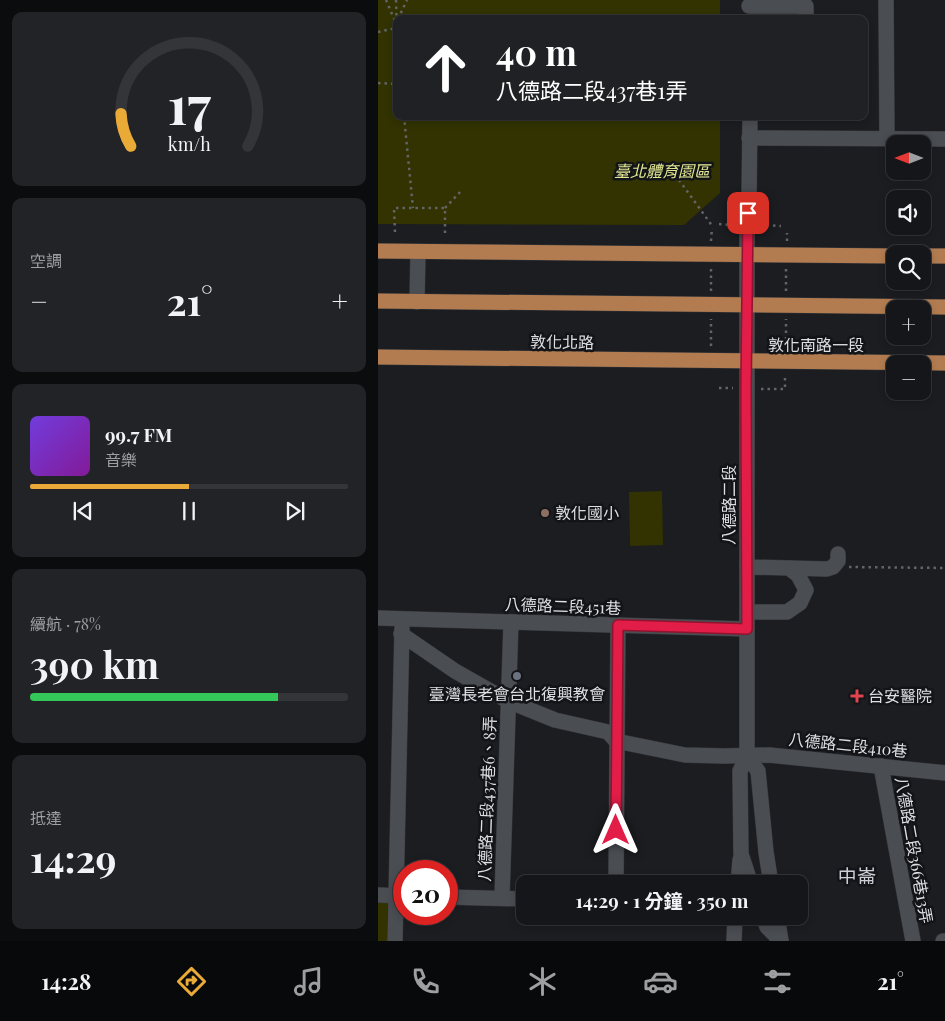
<!DOCTYPE html>
<html lang="zh-TW">
<head>
<meta charset="utf-8">
<style>
  :root { --surface:#141619; --page:#212326; --text:#f1f3f6; --muted:#9d9fa2; --line:#333538; --accent:#e9aa38 }
  body { margin:0; font-family:"Playfair Display","Noto Sans TC",serif; background:var(--page); color:var(--text); height:100vh; display:flex; flex-direction:column; font-size:19px; white-space:nowrap }
  * { box-sizing:border-box; margin:0 }
  p { font-size:16px; color:var(--muted) }
  .icon { flex:none; width:28px; height:28px; fill:none; stroke:currentColor; stroke-width:2; stroke-linecap:round; stroke-linejoin:round }
  .map { position:relative; flex:1; overflow:hidden }
  .panel { display:flex; flex-direction:column; gap:12px; padding:12px; background:#0b0c0e; width:378px }
  .panel>* { flex:none }
  .guide { position:absolute; left:15px; top:15px; width:475px; height:105px; border-radius:10px; box-shadow:0 2px 8px #0003,0 0 0 1px var(--line); background:#202124; color:#fff; overflow:hidden }
  .needle { width:32px; rotate:270deg }
  .controls { position:absolute; left:508px; top:135px; display:grid; gap:10px }
  .controls a { display:grid; place-items:center; width:45px; height:45px; border-radius:10px; background:var(--surface); box-shadow:0 2px 8px #0003,0 0 0 1px var(--line); font-size:25px }
  .speed { position:absolute; left:15px; top:860px; display:flex; gap:10px; font-size:25px; font-weight:700; text-align:center }
  .speed>* { display:grid; place-content:center; width:65px; height:65px; border-radius:50%; background:var(--surface); box-shadow:0 2px 8px #0003,0 0 0 1px var(--line); line-height:1 }
  .speed .limit { border:8px solid #d22; background:#fff; color:#111 }
  .pin { position:absolute; display:grid; place-items:center; width:42px; height:42px; color:#fff; margin:-21px; border-radius:10px; box-shadow:0 2px 8px #0006 }
  .me { position:absolute; width:55px; margin:-28px; rotate:0deg; stroke-linejoin:round; filter:drop-shadow(0 0 4px #0008) }
  .turn { display:flex; align-items:center; gap:18px; height:105px; padding:0 20px; font-size:22px }
  .turn .icon { width:65px; height:65px; stroke-width:2.5 }
  .turn b { display:block; font-size:35px; line-height:42px }
  .big { font-size:38px; font-weight:700; line-height:1.1 }
  .panel .card { flex:1; display:flex; flex-direction:column; justify-content:center; gap:8px; min-width:0; padding:0 18px; border-radius:10px; background:var(--page) }
  .panel .dial { align-items:center; gap:0 }
  .dial svg { height:130px; overflow:visible; fill:none; stroke:var(--line); stroke-width:7; stroke-linecap:round; text-anchor:middle }
  .dial text { fill:var(--text); stroke:none }
  .song { display:flex; align-items:center; gap:15px }
  .cover { width:60px; height:60px; border-radius:8px; background:linear-gradient(135deg,hsl(260 70% 55%),hsl(290 70% 35%)) }
  .played { height:5px; border-radius:2px; background:linear-gradient(90deg,var(--accent) 50%,var(--line) 50%) }
  .keys { display:flex; justify-content:space-around; direction:ltr }
  .heat { display:flex; justify-content:space-between; align-items:center; font-size:28px; direction:ltr }
  .charge { height:8px; border-radius:4px; background:linear-gradient(90deg,#34c759 78%,var(--line) 0) }
  .trip { position:absolute; left:138px; top:875px; width:292px; height:50px; border-radius:10px; background:var(--surface); box-shadow:0 2px 8px #0003,0 0 0 1px var(--line); font-weight:700; line-height:50px; text-align:center }
  .tab-bar { display:flex; height:80px; justify-content:space-around; align-items:center; background:#08090a; color:var(--muted) }
  .tab-bar .icon { width:35px; height:35px }
  .tab-bar .selected { color:var(--accent) }
  .tab-bar b { font-size:22px; color:var(--text) }
  main { display:flex; flex:1; min-height:0 }
  .map>svg:first-child { display:block }
  .green { fill:#323300 }
  .lines { fill:none; stroke-linecap:round; stroke-linejoin:round }
  .minor-casing { stroke:#36373b; stroke-width:16 }
  .major-casing { stroke:#36373b; stroke-width:16 }
  .path { stroke:#626468; stroke-width:2.5; stroke-dasharray:2.5 4; stroke-linecap:butt }
  .minor { stroke:#4a4d52; stroke-width:15 }
  .major { stroke:#b27c50; stroke-width:15 }
  .route-casing { stroke:#92132f; stroke-width:12 }
  .route { stroke:#e11d48; stroke-width:9 }
  .education-dot { fill:#8d6e63; stroke:#121418; stroke-width:2 }
  .worship-dot { fill:#6b7280; stroke:#121418; stroke-width:2 }
  .health-dot { fill:#e0444e; stroke:#121418; stroke-width:2 }
  .labels { text-anchor:middle; stroke-width:5; stroke-linejoin:round; paint-order:stroke }
  .park-label { font-size:16px; font-style:italic; fill:#e1e691; stroke:#121418 }
  .street-label { font-size:16px; fill:#dedfe3; stroke:#121418 }
  .poi-label { font-size:16px; fill:#dedfe3; stroke:#121418; text-anchor:start }
  .quarter-label { font-size:19px; fill:#cccfd5; stroke:#121418 }
</style>
</head>
<body>
<main>
<section class="panel">
<div class="card dial"><svg viewBox="0 0 100 80">
<path d="M14 69A42 42 0 1 1 86 69"/>
<path d="M14 69A42 42 0 0 1 8 49" stroke="#e9aa38"/>
<text x="50" y="56" font-size="32" font-weight="700">17</text>
<text x="50" y="72" font-size="11">km/h</text>
</svg></div>
<div class="card"><p>空調</p>
<div class="heat"><a>−</a><b class="big">21°</b><a>+</a></div>
</div>
<div class="card">
<div class="song"><i class="cover"></i><div><b>99.7 FM</b><p>音樂</p></div></div>
<div class="played"></div>
<div class="keys"><svg class="icon" aria-label="previous" viewBox="0 0 24 24"><path d="M18 5L8 12l10 7zM5 5v14"/></svg><svg class="icon" aria-label="pause" viewBox="0 0 24 24"><path d="M8 5v14M16 5v14"/></svg><svg class="icon" aria-label="next" viewBox="0 0 24 24"><path d="M6 5l10 7-10 7zM19 5v14"/></svg></div>
</div>
<div class="card"><p>續航 · 78%</p><b class="big">390 km</b><div class="charge"></div></div>
<div class="card"><p>抵達</p><b class="big">14:29</b></div>
</section>
<div class="map">
<svg width="568" height="941" viewBox="0 0 568 941">
  <rect width="100%" height="100%" fill="#1b1d21"/>
  <g class="green">
    <polygon points="0,0 342,0 342,19 19,19 19,116 342,116 342,193 306,225 0,224"/>
    <polygon points="284,491 285,545 252,546 251,492"/>
    <polygon points="0,903 10,903 9,941 0,941"/>
  </g>
  <g class="lines">
    <defs>
      <g id="minor">
        <polyline points="508,0 509,138"/>
        <polyline points="371,6 428,6 428,19"/>
        <polyline points="372,116 371,201 369,225 369,756 362,771 363,854 373,884"/>
        <polyline points="371,138 568,139"/>
        <polyline points="39,302 40,252"/>
        <polyline points="411,568 449,569 455,567 460,561 460,554"/>
        <polyline points="369,612 409,612 422,603 428,590 420,575 411,568 369,567"/>
        <polyline points="0,618 369,629"/>
        <polyline points="23,634 77,671 130,701 177,720 230,732 238,741 307,755 346,756 391,755 568,773"/>
        <polyline points="369,756 380,771 388,852 393,884"/>
        <polyline points="503,766 535,941"/>
        <polyline points="238,884 240,625"/>
        <polyline points="360,884 362,860"/>
        <polyline points="0,895 26,896"/>
        <polyline points="69,897 146,899"/>
        <polyline points="124,898 133,622"/>
        <polyline points="385,916 389,927 403,941"/>
        <polyline points="399,916 403,941"/>
        <polyline points="17,941 24,628"/>
        <polyline points="356,941 357,916"/>
        <polyline points="565,941 568,941"/>
      </g>
      <g id="major">
        <polyline points="0,251 516,256"/>
        <polyline points="544,256 568,256"/>
        <polyline points="0,301 568,307"/>
        <polyline points="0,357 568,363"/>
      </g>
    </defs>
    <use href="#minor" class="minor-casing"/>
    <use href="#major" class="major-casing"/>
    <g class="path">
      <polyline points="8,0 17,21"/>
      <polyline points="18,0 19,34"/>
      <polyline points="20,19 29,0"/>
      <polyline points="0,32 18,28"/>
      <polyline points="0,83 19,84"/>
      <polyline points="26,116 35,208"/>
      <polyline points="301,180 335,227"/>
      <polyline points="67,208 84,190"/>
      <polyline points="341,224 354,225"/>
      <polyline points="382,225 403,226"/>
      <polyline points="17,232 16,208 67,208 67,233"/>
      <polyline points="333,241 334,228"/>
      <polyline points="409,241 409,233"/>
      <polyline points="333,269 333,291"/>
      <polyline points="408,291 408,269"/>
      <polyline points="333,346 333,319"/>
      <polyline points="408,346 408,319"/>
      <polyline points="341,388 355,388"/>
      <polyline points="383,389 407,389 407,374"/>
      <polyline points="471,567 568,568"/>
    </g>
    <use href="#minor" class="minor"/>
    <use href="#major" class="major"/>
  </g>
  <g class="lines">
    <defs>
      <polyline id="route" points="238,830 240,625 369,629 368,388 370,213"/>
    </defs>
    <use href="#route" class="route-casing"/>
    <use href="#route" class="route"/>
  </g>
  <circle class="education-dot" cx="167" cy="513" r="5"/>
  <circle class="worship-dot" cx="139" cy="676" r="5"/>
  <path class="health-dot" d="M476.5 688.5h5v5h5v5h-5v5h-5v-5h-5v-5h5z"/>
  <g class="labels">
    <g class="park-label">
      <text x="284" y="177">臺北體育園區</text>
    </g>
    <g class="street-label">
      <text transform="translate(184 342) rotate(1)" y="6">敦化北路</text>
      <text x="438" y="351">敦化南路一段</text>
      <text transform="translate(351 505) rotate(-90)" y="6">八德路二段</text>
      <text transform="translate(185 606) rotate(2)" y="6">八德路二段451巷</text>
      <text transform="translate(470 745) rotate(6)" y="6">八德路二段410巷</text>
      <text transform="translate(109 799) rotate(-88)" y="6">八德路二段437巷6、8弄</text>
      <text transform="translate(536 850) rotate(80)" y="6">八德路二段366巷13弄</text>
    </g>
    <g class="poi-label">
      <text x="177" y="519">敦化國小</text>
      <text x="139" y="700" text-anchor="middle">臺灣長老會台北復興教會</text>
      <text x="490" y="702">台安醫院</text>
    </g>
    <g class="quarter-label">
      <text x="479" y="883">中崙</text>
    </g>
  </g>
</svg>
<div class="controls">
<a><svg class="needle" viewBox="-14 -14 28 28"><path d="M0-13l5 13h-10z" fill="#e53935"/><path d="M0 13l5-13h-10z" fill="#9d9fa2"/></svg></a>
<a><svg class="icon" aria-label="sound" viewBox="0 0 24 24"><path d="M4 9h4l5-4v14l-5-4H4zM17 9q2 3 0 6"/></svg></a>
<a><svg class="icon" aria-label="search" viewBox="0 0 24 24"><circle cx="10" cy="10" r="6"/><path d="M15 15l6 6"/></svg></a>
<a>+</a>
<a>−</a>
</div>
<div class="speed"><div class="limit">20</div></div>
<div class="pin" style="left:370px;top:213px;background:#d93025"><svg class="icon" aria-label="arrive" viewBox="0 0 24 24"><path d="M6 21V4h12l-3 4 3 4H6"/></svg></div>
<svg class="me" style="left:238px;top:830px" viewBox="-20 -20 40 40"><path d="M0-17L14 15 0 8-14 15z" fill="#e11d48" stroke="#fff" stroke-width="4"/></svg>
<div class="trip">14:29 · 1 分鐘 · 350 m</div>
<div class="guide">
<div class="turn"><svg class="icon" aria-label="ahead" viewBox="0 0 24 24"><path d="M12 20V5M6 11l6-6 6 6"/></svg><div><b>40 m</b>八德路二段437巷1弄</div></div>
</div>
</div>
</main>
<nav class="tab-bar">
<b>14:28</b>
<svg class="icon selected" aria-label="directions" viewBox="0 0 24 24"><path d="M12 3l9 9-9 9-9-9zM9 14v-3h6M13 9l2 2-2 2"/></svg>
<svg class="icon" aria-label="music" viewBox="0 0 24 24"><path d="M9 18V5l10-2v13"/><circle cx="6" cy="18" r="3"/><circle cx="16" cy="16" r="3"/></svg>
<svg class="icon" aria-label="phone" viewBox="0 0 24 24"><path d="M5 4h4l2 5-3 2q2 4 5 5l2-3 5 2v4C11 20 4 13 5 4z"/></svg>
<svg class="icon" aria-label="climate" viewBox="0 0 24 24"><path d="M12 3v18M4 7l16 10M4 17L20 7"/></svg>
<svg class="icon" aria-label="car" viewBox="0 0 24 24"><path d="M5 17H2v-5l4-1 3-4h7l3 4 3 1v5h-3M9 17h6M6 11h13"/><circle cx="7" cy="17" r="2"/><circle cx="17" cy="17" r="2"/></svg>
<svg class="icon" aria-label="filters" viewBox="0 0 24 24"><path d="M4 7h16M4 17h16"/><circle cx="9" cy="7" r="2"/><circle cx="15" cy="17" r="2"/></svg>
<b>21°</b>
</nav>
</body>
</html>
